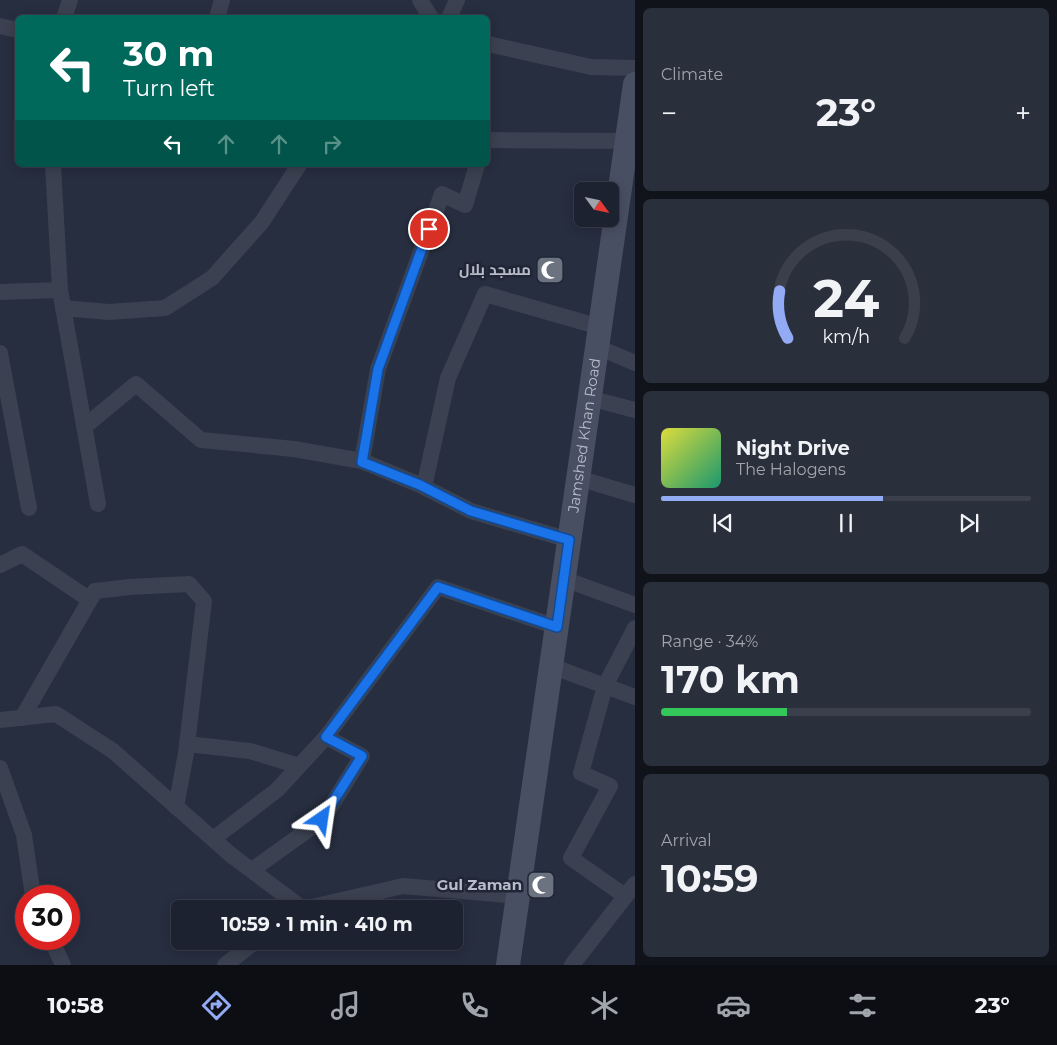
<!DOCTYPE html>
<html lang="en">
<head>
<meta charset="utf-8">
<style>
  :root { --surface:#1d2230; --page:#2a2f3c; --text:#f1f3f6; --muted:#a0a4ab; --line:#3b3f4c; --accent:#93abf4 }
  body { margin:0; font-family:Montserrat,Cairo,sans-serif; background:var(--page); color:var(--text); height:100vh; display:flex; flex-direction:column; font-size:19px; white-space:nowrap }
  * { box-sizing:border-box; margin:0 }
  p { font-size:16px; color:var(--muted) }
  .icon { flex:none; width:28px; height:28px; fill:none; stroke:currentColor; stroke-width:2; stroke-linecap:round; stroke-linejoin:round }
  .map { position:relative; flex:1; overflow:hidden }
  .panel { display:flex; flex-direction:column; gap:8px; padding:8px; background:#10131a; width:422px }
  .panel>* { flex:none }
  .hud { position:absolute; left:15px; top:15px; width:475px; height:152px; border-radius:8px; box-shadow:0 2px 12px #0003,0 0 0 1px var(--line); background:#00695c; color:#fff; overflow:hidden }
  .needle { width:32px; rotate:123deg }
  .fabs { position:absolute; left:574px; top:182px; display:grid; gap:10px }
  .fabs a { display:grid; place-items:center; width:45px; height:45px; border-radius:8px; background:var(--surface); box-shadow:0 2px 12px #0003,0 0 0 1px var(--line); font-size:25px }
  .speed { position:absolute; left:15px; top:885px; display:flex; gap:10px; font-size:25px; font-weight:700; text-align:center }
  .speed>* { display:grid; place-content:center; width:65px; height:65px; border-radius:50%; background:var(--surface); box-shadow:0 2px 12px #0003,0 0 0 1px var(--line); line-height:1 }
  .speed .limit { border:8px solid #d22; background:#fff; color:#111 }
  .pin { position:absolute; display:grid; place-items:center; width:42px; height:42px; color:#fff; margin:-21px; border:2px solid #fff; border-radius:50%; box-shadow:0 1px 5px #0007 }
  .me { position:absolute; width:55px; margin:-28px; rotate:32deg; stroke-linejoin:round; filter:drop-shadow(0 0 4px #0008) }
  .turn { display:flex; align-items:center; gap:18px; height:105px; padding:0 25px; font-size:22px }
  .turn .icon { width:65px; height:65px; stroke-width:2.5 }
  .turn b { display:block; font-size:35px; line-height:42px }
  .lanes { display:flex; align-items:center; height:48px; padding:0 25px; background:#0003; justify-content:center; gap:25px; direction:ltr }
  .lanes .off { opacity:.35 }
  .big { font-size:38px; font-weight:700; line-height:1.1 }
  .panel .widget { flex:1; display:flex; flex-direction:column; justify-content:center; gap:8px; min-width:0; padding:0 18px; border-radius:8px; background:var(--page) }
  .panel .dial { align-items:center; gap:0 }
  .dial svg { height:130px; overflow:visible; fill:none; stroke:var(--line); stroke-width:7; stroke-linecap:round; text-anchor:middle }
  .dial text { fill:var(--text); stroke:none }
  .song { display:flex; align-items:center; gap:15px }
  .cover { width:60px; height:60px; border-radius:8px; background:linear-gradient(135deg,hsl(60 70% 55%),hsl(160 70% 35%)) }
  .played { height:5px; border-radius:2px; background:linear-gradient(90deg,var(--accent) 60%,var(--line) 60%) }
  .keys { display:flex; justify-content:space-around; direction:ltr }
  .heat { display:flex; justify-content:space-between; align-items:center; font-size:28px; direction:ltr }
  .charge { height:8px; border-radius:4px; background:linear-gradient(90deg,#34c759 34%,var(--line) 0) }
  .trip { position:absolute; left:171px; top:900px; width:292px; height:50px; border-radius:8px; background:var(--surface); box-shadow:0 2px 12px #0003,0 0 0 1px var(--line); font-weight:700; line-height:50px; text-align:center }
  .menu { display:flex; height:80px; justify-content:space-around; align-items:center; background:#0c0e13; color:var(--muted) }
  .menu .icon { width:35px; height:35px }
  .menu .selected { color:var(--accent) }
  .menu b { font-size:22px; color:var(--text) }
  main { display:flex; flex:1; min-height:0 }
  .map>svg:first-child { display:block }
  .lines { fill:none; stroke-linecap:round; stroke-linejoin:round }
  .street { stroke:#3b4150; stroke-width:16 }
  .secondary { stroke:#494f63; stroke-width:24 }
  .route-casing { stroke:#114b97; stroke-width:12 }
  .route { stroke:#1a73e8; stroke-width:9 }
  .labels { text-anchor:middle; stroke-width:5; stroke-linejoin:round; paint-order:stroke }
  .poi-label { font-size:15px; font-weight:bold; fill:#b8bcca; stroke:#202635; text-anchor:end }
  .street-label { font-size:15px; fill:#b8bcca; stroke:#202635 }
</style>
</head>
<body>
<main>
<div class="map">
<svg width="635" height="965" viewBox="0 0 635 965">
  <rect width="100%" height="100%" fill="#272e40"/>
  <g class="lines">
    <g class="street">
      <polyline points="420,0 431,18"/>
      <polyline points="64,18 70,0"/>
      <polyline points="217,18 222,0"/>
      <polyline points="449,18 457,0"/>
      <polyline points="0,26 18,30"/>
      <polyline points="488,44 591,67 635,68"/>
      <polyline points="488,140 626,141"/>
      <polyline points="53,165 60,290 98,504"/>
      <polyline points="0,292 60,290"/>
      <polyline points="63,308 109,312 165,308 212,278 262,222 299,165"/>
      <polyline points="597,347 635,363"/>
      <polyline points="0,353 29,508"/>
      <polyline points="589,398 635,410"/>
      <polyline points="84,427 136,384 201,440 294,449 362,461 420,485 471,511 569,540"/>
      <polyline points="362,461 378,369 442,194 465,205 477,165"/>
      <polyline points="578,478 635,495"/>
      <polyline points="424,487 448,378 485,294 600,327"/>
      <polyline points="0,565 22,554 90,600"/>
      <polyline points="564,579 635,605"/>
      <polyline points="551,666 635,697"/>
      <polyline points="22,718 95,591 130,587 189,584 204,601 186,753 176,807"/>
      <polyline points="0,720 56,714 113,751 231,855 303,909 403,886 518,896"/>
      <polyline points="187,744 250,751 299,766"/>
      <polyline points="0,768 24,835 33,896"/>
      <polyline points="213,839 277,790 326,737 438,587 557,627"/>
      <polyline points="252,870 323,819 362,756 326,737"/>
      <polyline points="625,896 571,858 610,786 581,773 605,686 635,628"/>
      <polyline points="51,939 63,965"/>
      <polyline points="225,965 256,941"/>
      <polyline points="572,965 635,884"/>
    </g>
    <path class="secondary" id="s1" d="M508 965 635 84"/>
  </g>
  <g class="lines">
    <defs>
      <polyline id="route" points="322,819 362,756 326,737 438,587 557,627 569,540 471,511 420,485 362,462 378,369 429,229"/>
    </defs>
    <use href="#route" class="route-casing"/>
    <use href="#route" class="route"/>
  </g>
  <defs>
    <symbol id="mosque-square" viewBox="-11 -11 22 22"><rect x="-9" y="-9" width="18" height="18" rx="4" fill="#6b7280" stroke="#202635"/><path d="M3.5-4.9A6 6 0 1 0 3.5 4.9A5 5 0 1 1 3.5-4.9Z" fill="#fff"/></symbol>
  </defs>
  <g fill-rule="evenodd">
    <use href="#mosque-square" x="534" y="254" width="32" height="32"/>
    <use href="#mosque-square" x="525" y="869" width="32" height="32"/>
  </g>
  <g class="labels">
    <g class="poi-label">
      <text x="531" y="275">مسجد بلال</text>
      <text x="522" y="890">Gul Zaman</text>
    </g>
    <g class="street-label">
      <text dy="5" stroke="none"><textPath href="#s1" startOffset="535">Jamshed Khan Road</textPath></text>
    </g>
  </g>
</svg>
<div class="fabs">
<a><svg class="needle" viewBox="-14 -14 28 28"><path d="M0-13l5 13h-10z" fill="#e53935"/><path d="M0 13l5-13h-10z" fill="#a0a4ab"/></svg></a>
</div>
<div class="speed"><div class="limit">30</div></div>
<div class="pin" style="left:429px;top:229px;background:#d93025"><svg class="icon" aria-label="arrive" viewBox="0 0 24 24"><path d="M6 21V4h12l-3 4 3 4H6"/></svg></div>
<svg class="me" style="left:322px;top:819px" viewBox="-20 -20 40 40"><path d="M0-17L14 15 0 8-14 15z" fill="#1a73e8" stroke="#fff" stroke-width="4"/></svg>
<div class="trip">10:59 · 1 min · 410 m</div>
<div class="hud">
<div class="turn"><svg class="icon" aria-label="left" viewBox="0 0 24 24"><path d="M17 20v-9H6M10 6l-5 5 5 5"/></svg><div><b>30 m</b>Turn left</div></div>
<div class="lanes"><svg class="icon" aria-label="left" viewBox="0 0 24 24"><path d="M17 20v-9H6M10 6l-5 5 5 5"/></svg><svg class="icon off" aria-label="ahead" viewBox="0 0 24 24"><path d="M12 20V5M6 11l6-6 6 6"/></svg><svg class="icon off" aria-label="ahead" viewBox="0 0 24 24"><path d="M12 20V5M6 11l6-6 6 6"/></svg><svg class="icon off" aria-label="right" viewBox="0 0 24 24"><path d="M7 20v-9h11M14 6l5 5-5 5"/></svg></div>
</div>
</div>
<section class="panel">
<div class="widget"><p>Climate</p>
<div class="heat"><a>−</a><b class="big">23°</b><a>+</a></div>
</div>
<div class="widget dial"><svg viewBox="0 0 100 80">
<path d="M14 69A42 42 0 1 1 86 69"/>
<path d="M14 69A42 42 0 0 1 9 40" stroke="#93abf4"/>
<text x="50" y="56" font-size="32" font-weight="700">24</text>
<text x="50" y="72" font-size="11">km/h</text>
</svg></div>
<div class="widget">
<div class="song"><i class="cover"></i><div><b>Night Drive</b><p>The Halogens</p></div></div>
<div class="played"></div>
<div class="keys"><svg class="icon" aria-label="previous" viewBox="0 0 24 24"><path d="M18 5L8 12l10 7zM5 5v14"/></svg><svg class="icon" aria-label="pause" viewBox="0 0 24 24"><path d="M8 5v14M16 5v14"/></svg><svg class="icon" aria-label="next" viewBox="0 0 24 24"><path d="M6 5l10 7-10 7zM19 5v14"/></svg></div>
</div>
<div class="widget"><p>Range · 34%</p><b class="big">170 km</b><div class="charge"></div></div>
<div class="widget"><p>Arrival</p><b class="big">10:59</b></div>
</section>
</main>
<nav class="menu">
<b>10:58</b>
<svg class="icon selected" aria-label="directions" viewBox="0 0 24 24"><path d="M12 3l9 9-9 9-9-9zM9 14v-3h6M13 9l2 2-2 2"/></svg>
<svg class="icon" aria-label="music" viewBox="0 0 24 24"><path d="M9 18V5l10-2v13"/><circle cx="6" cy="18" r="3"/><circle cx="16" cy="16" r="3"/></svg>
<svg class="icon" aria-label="phone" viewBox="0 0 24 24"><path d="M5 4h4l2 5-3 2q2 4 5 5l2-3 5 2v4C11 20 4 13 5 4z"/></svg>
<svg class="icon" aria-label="climate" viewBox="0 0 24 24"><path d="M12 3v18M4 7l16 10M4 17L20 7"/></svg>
<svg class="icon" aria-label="car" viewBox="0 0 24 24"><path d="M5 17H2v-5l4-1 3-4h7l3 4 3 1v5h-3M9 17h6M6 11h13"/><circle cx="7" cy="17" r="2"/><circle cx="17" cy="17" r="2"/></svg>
<svg class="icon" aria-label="filters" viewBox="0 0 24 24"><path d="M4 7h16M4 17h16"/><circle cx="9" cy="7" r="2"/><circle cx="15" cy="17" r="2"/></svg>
<b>23°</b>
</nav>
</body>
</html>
